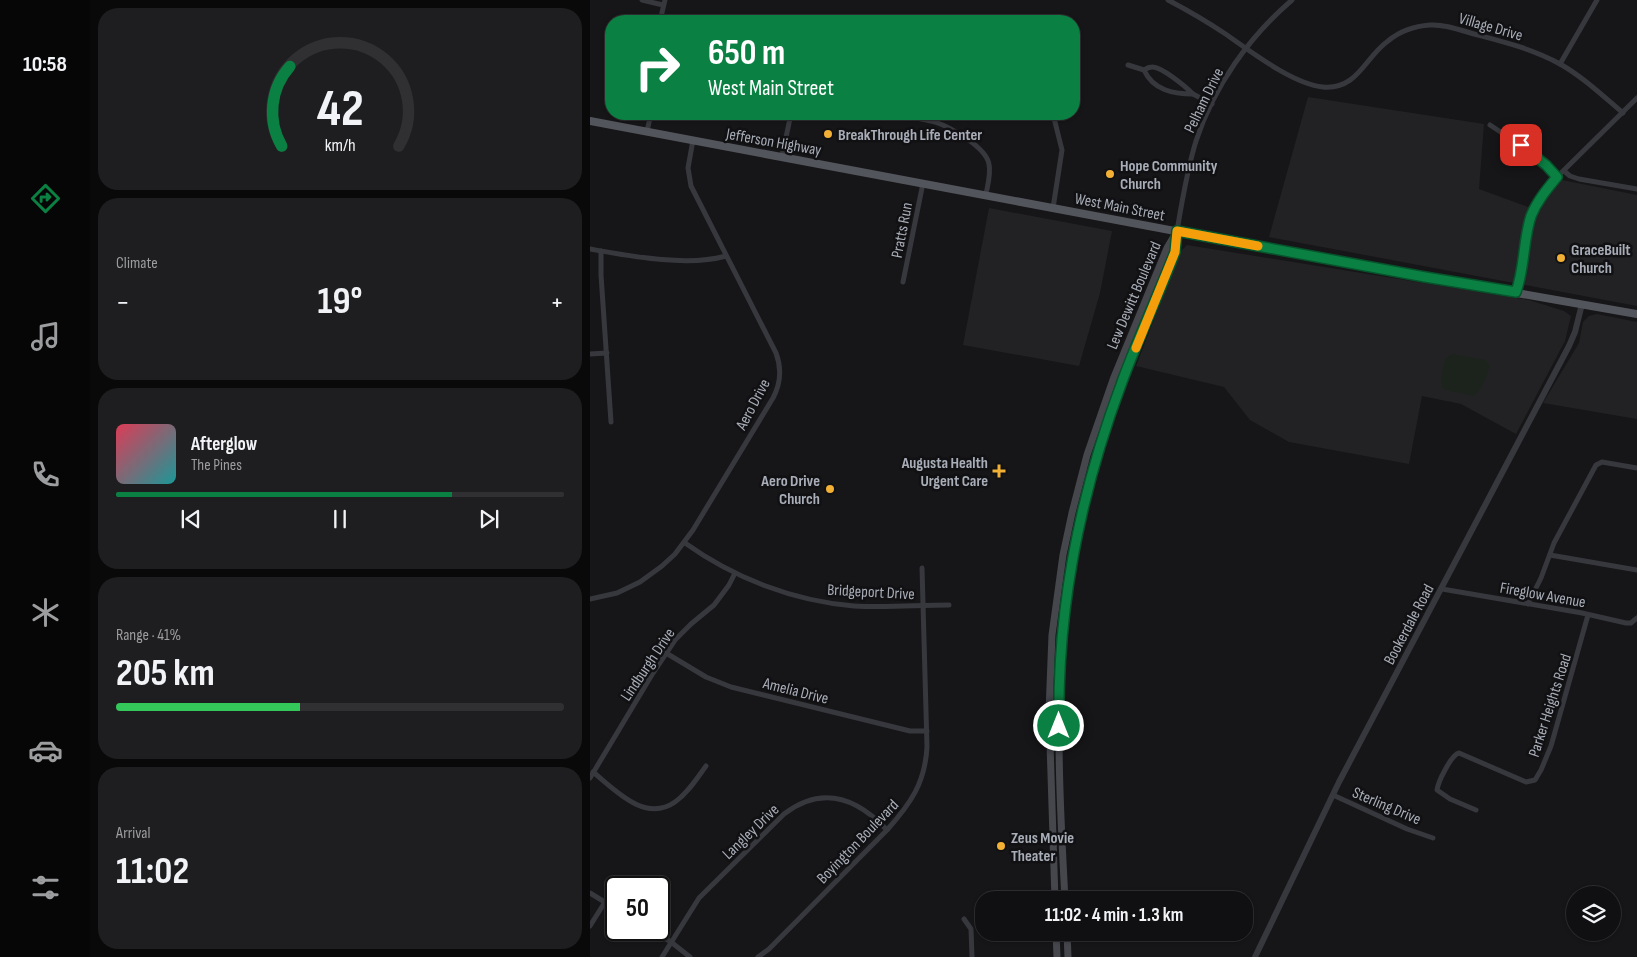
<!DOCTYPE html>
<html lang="en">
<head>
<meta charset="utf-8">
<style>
  :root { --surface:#101012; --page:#1e1e20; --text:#f1f3f6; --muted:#9c9d9f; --line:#303032; --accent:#0b8043 }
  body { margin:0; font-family:"Sofia Sans Condensed",sans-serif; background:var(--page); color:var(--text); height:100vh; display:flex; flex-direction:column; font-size:19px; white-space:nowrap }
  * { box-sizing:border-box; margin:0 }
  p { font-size:16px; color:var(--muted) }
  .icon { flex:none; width:28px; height:28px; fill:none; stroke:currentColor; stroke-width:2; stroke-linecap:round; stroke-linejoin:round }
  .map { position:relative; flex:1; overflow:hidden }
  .side { display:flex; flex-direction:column; gap:8px; padding:8px; background:#09090a; width:500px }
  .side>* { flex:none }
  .guide { position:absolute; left:15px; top:15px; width:475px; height:105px; border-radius:20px; box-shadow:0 1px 4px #0004,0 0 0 1px var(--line); background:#0b8043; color:#fff; overflow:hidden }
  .buttons { position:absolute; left:976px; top:886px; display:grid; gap:10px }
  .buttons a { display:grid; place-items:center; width:55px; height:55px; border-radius:50%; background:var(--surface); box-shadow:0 1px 4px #0004,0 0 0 1px var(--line); font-size:25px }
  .speed { position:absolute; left:15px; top:876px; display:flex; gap:10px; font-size:25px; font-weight:700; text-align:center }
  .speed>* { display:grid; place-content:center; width:65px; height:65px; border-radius:50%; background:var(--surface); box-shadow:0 1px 4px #0004,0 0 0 1px var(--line); line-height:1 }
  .speed .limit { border:2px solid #111; border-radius:8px; background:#fff; color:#111 }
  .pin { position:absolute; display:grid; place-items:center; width:42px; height:42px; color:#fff; margin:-21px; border-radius:10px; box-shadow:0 2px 8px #0006 }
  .me { position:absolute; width:55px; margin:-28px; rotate:0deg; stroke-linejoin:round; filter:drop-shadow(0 0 4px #0008) }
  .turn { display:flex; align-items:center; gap:18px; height:105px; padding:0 20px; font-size:22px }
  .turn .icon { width:65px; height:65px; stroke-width:2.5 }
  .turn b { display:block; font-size:35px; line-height:42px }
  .big { font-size:38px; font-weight:700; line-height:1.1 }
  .side .card { flex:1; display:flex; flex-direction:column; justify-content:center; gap:8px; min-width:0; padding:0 18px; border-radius:20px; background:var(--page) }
  .side .dial { align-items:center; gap:0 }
  .dial svg { height:130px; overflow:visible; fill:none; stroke:var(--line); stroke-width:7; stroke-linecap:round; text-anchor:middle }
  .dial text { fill:var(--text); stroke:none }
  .song { display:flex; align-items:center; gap:15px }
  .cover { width:60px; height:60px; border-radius:8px; background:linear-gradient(135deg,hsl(350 70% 55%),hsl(180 70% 35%)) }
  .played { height:5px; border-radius:2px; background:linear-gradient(90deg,var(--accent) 75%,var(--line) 75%) }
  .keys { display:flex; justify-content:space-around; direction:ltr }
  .heat { display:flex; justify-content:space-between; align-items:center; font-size:28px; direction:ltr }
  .charge { height:8px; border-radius:4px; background:linear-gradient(90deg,#34c759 41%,var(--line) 0) }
  .trip { position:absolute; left:385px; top:891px; width:278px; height:50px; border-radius:20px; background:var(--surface); box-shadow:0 1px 4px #0004,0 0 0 1px var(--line); font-weight:700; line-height:50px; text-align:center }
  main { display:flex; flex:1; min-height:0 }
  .tabs { display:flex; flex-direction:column; width:90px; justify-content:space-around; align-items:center; background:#060607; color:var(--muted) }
  .tabs .icon { width:35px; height:35px }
  .tabs .active { color:var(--accent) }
  .tabs b { font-size:22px; color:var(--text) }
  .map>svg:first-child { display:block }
  .built { fill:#222225 }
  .green { fill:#1c231d }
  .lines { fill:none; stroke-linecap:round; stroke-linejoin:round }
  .minor { stroke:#37383d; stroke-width:5 }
  .tertiary { stroke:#37383d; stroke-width:6 }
  .secondary { stroke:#45474d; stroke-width:7 }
  .primary { stroke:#53555c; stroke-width:8 }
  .route-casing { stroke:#07532c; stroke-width:12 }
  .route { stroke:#0b8043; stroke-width:9 }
  .slow { stroke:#f59e0b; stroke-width:9 }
  .poi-dot { fill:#f2b134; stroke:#111113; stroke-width:2 }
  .labels { text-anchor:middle; stroke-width:5; stroke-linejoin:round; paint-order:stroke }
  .street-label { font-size:16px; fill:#a8adb8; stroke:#111113 }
  .poi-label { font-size:16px; font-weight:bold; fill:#a8adb8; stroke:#111113; text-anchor:start }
</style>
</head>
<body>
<main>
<nav class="tabs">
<b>10:58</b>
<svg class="icon active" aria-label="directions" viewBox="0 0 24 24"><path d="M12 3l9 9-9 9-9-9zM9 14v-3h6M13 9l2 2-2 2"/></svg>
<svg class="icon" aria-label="music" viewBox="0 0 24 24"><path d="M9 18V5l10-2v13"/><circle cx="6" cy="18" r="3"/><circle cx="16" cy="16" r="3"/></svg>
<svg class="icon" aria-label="phone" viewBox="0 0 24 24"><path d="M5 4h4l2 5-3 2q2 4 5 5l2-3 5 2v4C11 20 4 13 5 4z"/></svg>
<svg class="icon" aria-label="climate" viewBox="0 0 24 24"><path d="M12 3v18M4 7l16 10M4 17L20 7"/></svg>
<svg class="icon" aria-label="car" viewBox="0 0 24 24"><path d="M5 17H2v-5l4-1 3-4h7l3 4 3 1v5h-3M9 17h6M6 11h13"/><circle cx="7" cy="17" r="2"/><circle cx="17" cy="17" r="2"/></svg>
<svg class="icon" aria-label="filters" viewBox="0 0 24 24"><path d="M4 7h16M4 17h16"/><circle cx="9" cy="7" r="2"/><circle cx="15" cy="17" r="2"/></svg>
</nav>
<section class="side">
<div class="card dial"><svg viewBox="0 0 100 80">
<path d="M14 69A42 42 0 1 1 86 69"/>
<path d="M14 69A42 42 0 0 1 19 20" stroke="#0b8043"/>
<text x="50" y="56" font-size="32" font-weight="700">42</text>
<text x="50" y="72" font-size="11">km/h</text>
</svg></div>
<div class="card"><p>Climate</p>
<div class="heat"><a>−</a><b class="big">19°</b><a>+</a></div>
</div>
<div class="card">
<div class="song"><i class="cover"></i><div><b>Afterglow</b><p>The Pines</p></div></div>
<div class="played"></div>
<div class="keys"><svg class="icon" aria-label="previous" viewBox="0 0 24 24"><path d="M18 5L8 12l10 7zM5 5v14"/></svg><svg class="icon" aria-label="pause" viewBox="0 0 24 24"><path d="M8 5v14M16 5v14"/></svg><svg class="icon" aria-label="next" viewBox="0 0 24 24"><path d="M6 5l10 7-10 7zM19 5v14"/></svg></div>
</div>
<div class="card"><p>Range · 41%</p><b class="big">205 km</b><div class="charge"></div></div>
<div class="card"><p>Arrival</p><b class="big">11:02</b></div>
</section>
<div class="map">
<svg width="1047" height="957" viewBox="0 0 1047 957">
  <rect width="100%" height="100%" fill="#161618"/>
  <g class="built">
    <polygon points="718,97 894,124 889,189 938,207 962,178 1047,195 1047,306 679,237"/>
    <polygon points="399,208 522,231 510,293 489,366 373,345"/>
    <polygon points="597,245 939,300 974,311 981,316 975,341 926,434 871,404 832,396 819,464 699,442 660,420 634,387 546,366 590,252"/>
    <polygon points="1007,314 1047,322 1047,419 953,403 989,343 993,322 999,316"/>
  </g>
  <path class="green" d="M862 354 895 360 899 364C900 373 891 390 884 396L855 390 852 387C850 378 852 357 862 354Z"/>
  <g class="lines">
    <g class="minor">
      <polyline points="52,0 73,5"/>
      <path d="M578 0C597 10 616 21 634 33 659 50 702 84 733 87 768 90 775 57 798 41 810 31 825 26 840 25 855 24 870 30 884 34 914 42 943 49 970 64 993 77 1013 96 1033 113"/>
      <polyline points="70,21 75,0"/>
      <polyline points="970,64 1007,0"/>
      <path d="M538 65 554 70C563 90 583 94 603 94 596 87 571 66 562 67 559 67 557 68 554 70"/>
      <polyline points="603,94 622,104"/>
      <path d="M311 114C322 118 334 119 345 122 360 127 396 147 399 164 401 174 398 184 396 194"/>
      <polyline points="463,114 472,150 463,208"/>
      <polyline points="900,125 938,150 967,177"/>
      <polyline points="57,131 61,114"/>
      <polyline points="192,156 201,114"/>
      <polyline points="974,171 980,176 989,179 1047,189"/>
      <path d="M587 231C592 201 597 170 606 141 624 86 659 37 702 0"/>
      <path d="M0 249C40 256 97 267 136 256"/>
      <polyline points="11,251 11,275 21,422"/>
      <polyline points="313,282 333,183"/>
      <polyline points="926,292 931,274 938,230 946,206 967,177 1047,98"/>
      <polyline points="0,354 17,353"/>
      <path d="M95 543C144 578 203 601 264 606 296 608 328 605 359 605"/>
      <polyline points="960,555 1047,570"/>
      <polyline points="852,589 992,613 1036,623 1041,623 1047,618"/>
      <path d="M0 599 27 593 50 582 72 566 85 554 103 530 183 398C191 383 192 369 186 353L101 186 98 168 103 140"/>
      <polyline points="938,604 951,578 964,543 1006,465 1012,462 1047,468"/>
      <polyline points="76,653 116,677 141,687 320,731 337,731"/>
      <path d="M3 772C25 790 55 823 85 802 98 793 107 778 116 766"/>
      <polyline points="0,778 63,673 85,640 101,624 124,605 139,585 145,573"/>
      <polyline points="743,795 817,829 843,838"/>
      <path d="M886 810 860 799 847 790C848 782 861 755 869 753L936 782 945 780 951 770 961 746 998 615"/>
      <polyline points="0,893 26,909"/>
      <polyline points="374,919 381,929 382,957"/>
      <polyline points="0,926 15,902"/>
      <polyline points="61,930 81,942 100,957"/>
      <path d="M72 957 109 898 194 814C232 785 267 798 297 830"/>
      <path d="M168 957 179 949 297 830C321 803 335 783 337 747L332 568"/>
    </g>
    <polyline class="tertiary" points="665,957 749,782 979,346 985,332 992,304"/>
    <g class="secondary">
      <polyline points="465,900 459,712 462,635 473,555 482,513 497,455 524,377 577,248 587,231"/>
      <path d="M475 900C471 825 467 749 470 673 472 601 485 526 506 457 527 387 558 321 585 253L587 234"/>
      <polyline points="466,932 467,957"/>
      <polyline points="477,932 478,957"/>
    </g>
    <polyline class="primary" points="0,121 766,265 1047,314"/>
  </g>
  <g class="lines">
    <defs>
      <path id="route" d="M469 726C467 609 491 491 532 382 548 338 568 296 585 252L587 231 835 277 926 292C935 267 933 240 941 216 947 201 957 189 967 177L956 165 931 145"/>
    </defs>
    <use href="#route" class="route-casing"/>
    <use href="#route" class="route"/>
    <polyline class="slow" points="546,348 585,252 587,231 668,246"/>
  </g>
  <g class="poi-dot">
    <circle cx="238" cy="134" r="5"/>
    <circle cx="520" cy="174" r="5"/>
    <circle cx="971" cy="258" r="5"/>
    <path d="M406.5 463.5h5v5h5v5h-5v5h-5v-5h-5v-5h5z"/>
    <circle cx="240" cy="489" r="5"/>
    <circle cx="411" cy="846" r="5"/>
  </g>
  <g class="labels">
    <g class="street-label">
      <text transform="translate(901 26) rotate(16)" y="6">Village Drive</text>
      <text transform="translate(613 100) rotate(-64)" y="6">Pelham Drive</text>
      <text transform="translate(184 141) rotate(10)" y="6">Jefferson Highway</text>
      <text transform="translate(530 206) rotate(11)" y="6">West Main Street</text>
      <text transform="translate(311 230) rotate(-79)" y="6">Pratts Run</text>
      <text transform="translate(543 295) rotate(-67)" y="6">Lew Dewitt Boulevard</text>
      <text transform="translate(162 404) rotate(-62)" y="6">Aero Drive</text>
      <text transform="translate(281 591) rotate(3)" y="6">Bridgeport Drive</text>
      <text transform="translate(953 594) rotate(10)" y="6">Fireglow Avenue</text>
      <text transform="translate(818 624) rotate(-62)" y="6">Bookerdale Road</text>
      <text transform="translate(57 664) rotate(-56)" y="6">Lindburgh Drive</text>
      <text transform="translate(206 690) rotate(14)" y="6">Amelia Drive</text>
      <text transform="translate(959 705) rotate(-72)" y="6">Parker Heights Road</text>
      <text transform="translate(797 805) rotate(23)" y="6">Sterling Drive</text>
      <text transform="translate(160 831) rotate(-44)" y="6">Langley Drive</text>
      <text transform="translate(267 841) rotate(-46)" y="6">Boyington Boulevard</text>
    </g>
    <g class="poi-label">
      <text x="248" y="140">BreakThrough Life Center</text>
      <text x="530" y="171">Hope Community<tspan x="530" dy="18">Church</tspan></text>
      <text x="981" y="255">GraceBuilt<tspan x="981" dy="18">Church</tspan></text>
      <text x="398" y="468" text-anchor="end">Augusta Health<tspan x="398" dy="18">Urgent Care</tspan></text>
      <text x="230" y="486" text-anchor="end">Aero Drive<tspan x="230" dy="18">Church</tspan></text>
      <text x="421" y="843">Zeus Movie<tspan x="421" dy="18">Theater</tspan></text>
    </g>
  </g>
</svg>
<div class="buttons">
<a><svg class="icon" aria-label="layers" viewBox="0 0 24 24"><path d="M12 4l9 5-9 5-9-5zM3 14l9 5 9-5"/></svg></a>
</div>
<div class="speed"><div class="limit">50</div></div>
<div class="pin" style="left:931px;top:145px;background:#d93025"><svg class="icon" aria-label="arrive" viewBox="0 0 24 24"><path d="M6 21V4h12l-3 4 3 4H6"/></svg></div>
<svg class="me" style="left:469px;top:726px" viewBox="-20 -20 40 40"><circle r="17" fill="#0b8043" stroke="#fff" stroke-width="3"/><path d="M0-11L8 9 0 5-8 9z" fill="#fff"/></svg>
<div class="trip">11:02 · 4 min · 1.3 km</div>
<div class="guide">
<div class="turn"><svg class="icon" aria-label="right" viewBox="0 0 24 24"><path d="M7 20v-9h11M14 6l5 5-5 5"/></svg><div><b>650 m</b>West Main Street</div></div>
</div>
</div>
</main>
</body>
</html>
